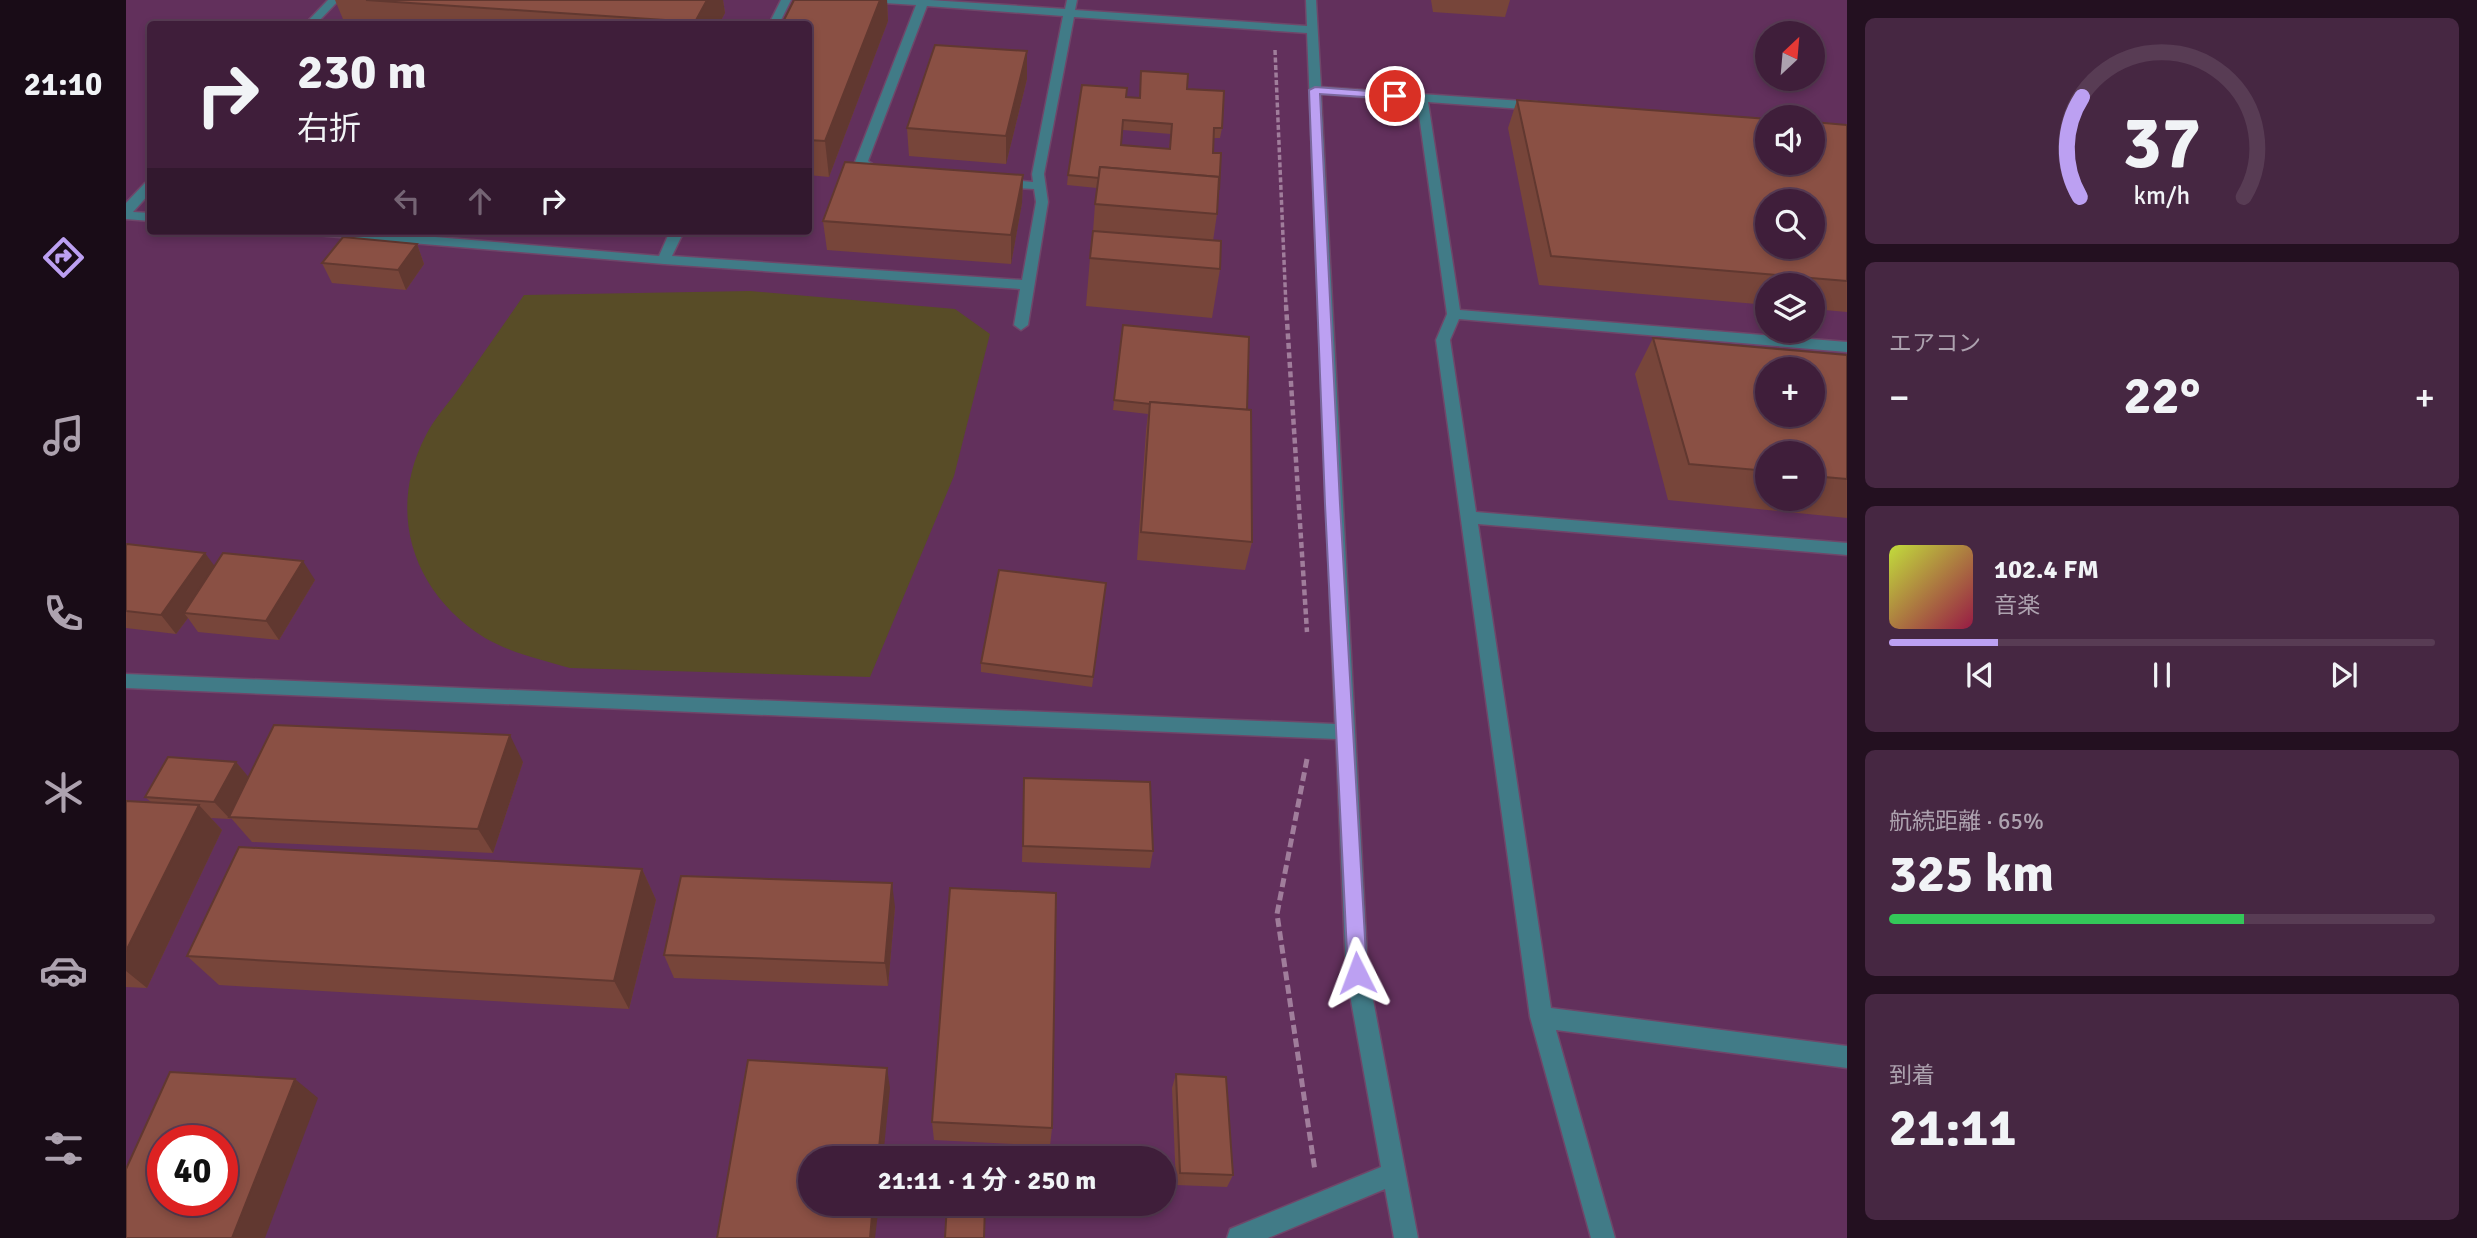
<!DOCTYPE html>
<html lang="ja">
<head>
<meta charset="utf-8">
<style>
  :root { --surface:#3f1e3a; --page:#462742; --text:#f1f3f6; --muted:#ada2af; --line:#583c54; --accent:#bca0f2 }
  body { margin:0; font-family:Signika,"Noto Sans JP",sans-serif; background:var(--page); color:var(--text); height:100vh; display:flex; flex-direction:column; font-size:26px; white-space:nowrap }
  * { box-sizing:border-box; margin:0 }
  p { font-size:23px; color:var(--muted) }
  .icon { flex:none; width:38px; height:38px; fill:none; stroke:currentColor; stroke-width:2; stroke-linecap:round; stroke-linejoin:round }
  .map { position:relative; flex:1; overflow:hidden }
  .drawer { display:flex; flex-direction:column; gap:18px; padding:18px; background:#231020; width:630px }
  .drawer>* { flex:none }
  .top-card { position:absolute; left:21px; top:21px; width:665px; height:214px; border-radius:7px; box-shadow:0 4px 10px #0003,0 0 0 2px var(--line); background:#3f1e3a; color:var(--text); overflow:hidden }
  .needle { width:46px; rotate:26deg }
  .fabs { position:absolute; left:1629px; top:21px; display:grid; gap:14px }
  .fabs a { display:grid; place-items:center; width:70px; height:70px; border-radius:50%; background:var(--surface); box-shadow:0 4px 10px #0003,0 0 0 2px var(--line); font-size:35px }
  .speed { position:absolute; left:21px; top:1125px; display:flex; gap:14px; font-size:35px; font-weight:700; text-align:center }
  .speed>* { display:grid; place-content:center; width:91px; height:91px; border-radius:50%; background:var(--surface); box-shadow:0 4px 10px #0003,0 0 0 2px var(--line); line-height:1 }
  .speed .limit { border:10px solid #d22; background:#fff; color:#111 }
  .pin { position:absolute; display:grid; place-items:center; width:60px; height:60px; color:#fff; margin:-30px; border:4px solid #fff; border-radius:50%; box-shadow:0 2px 7px #0007 }
  .me { position:absolute; width:77px; margin:-38px; rotate:357deg; stroke-linejoin:round; filter:drop-shadow(0 0 5px #0008) }
  .turn { display:flex; align-items:center; gap:24px; height:147px; padding:0 35px; font-size:32px }
  .turn .icon { width:91px; height:91px; stroke-width:2.5 }
  .turn b { display:block; font-size:49px; line-height:60px }
  .lanes { display:flex; align-items:center; height:66px; padding:0 35px; background:#0003; justify-content:center; gap:35px; direction:ltr }
  .lanes .off { opacity:.35 }
  .big { font-size:52px; font-weight:700; line-height:1.1 }
  .drawer .widget { flex:1; display:flex; flex-direction:column; justify-content:center; gap:10px; min-width:0; padding:0 24px; border-radius:10px; background:var(--page) }
  .drawer .dial { align-items:center; gap:0 }
  .dial svg { height:182px; overflow:visible; fill:none; stroke:var(--line); stroke-width:7; stroke-linecap:round; text-anchor:middle }
  .dial text { fill:var(--text); stroke:none }
  .song { display:flex; align-items:center; gap:21px }
  .cover { width:84px; height:84px; border-radius:10px; background:linear-gradient(135deg,hsl(70 70% 55%),hsl(340 70% 35%)) }
  .played { height:7px; border-radius:4px; background:linear-gradient(90deg,var(--accent) 20%,var(--line) 20%) }
  .keys { display:flex; justify-content:space-around; direction:ltr }
  .heat { display:flex; justify-content:space-between; align-items:center; font-size:38px; direction:ltr }
  .charge { height:10px; border-radius:5px; background:linear-gradient(90deg,#34c759 65%,var(--line) 0) }
  .trip { position:absolute; left:672px; top:1146px; width:378px; height:70px; border-radius:35px; background:var(--surface); box-shadow:0 4px 10px #0003,0 0 0 2px var(--line); font-weight:700; line-height:70px; text-align:center }
  main { display:flex; flex:1; min-height:0 }
  .menu { display:flex; flex-direction:column; width:126px; justify-content:space-around; align-items:center; background:#190c17; color:var(--muted) }
  .menu .icon { width:49px; height:49px }
  .menu .current { color:var(--accent) }
  .menu b { font-size:32px; color:var(--text) }
  .map>svg:first-child { display:block }
  .built { fill:#62305c; fill-rule:evenodd }
  .green { fill:#584c27 }
  .lines { fill:none; stroke-linecap:round; stroke-linejoin:round }
  .minor-casing { stroke:#6f4669; stroke-width:3 }
  .path-far2 { stroke:#a07d9b; stroke-width:3.5; stroke-dasharray:5 2.5; stroke-linecap:butt }
  .path-far1 { stroke:#a07d9b; stroke-width:4.5; stroke-dasharray:6 3.5; stroke-linecap:butt }
  .path { stroke:#a07d9b; stroke-width:5; stroke-dasharray:9 4.5; stroke-linecap:butt }
  .minor { fill:#417b87; fill-rule:evenodd }
  .wall { fill:#77453a; fill-rule:evenodd }
  .shaded-wall { fill:#613830 }
  .building { fill:#8a5044; stroke:#613830; stroke-width:2; fill-rule:evenodd }
  .route { fill:#bca0f2; stroke:#7a689d; stroke-width:2 }
</style>
</head>
<body>
<main>
<nav class="menu">
<b>21:10</b>
<svg class="icon current" aria-label="directions" viewBox="0 0 24 24"><path d="M12 3l9 9-9 9-9-9zM9 14v-3h6M13 9l2 2-2 2"/></svg>
<svg class="icon" aria-label="music" viewBox="0 0 24 24"><path d="M9 18V5l10-2v13"/><circle cx="6" cy="18" r="3"/><circle cx="16" cy="16" r="3"/></svg>
<svg class="icon" aria-label="phone" viewBox="0 0 24 24"><path d="M5 4h4l2 5-3 2q2 4 5 5l2-3 5 2v4C11 20 4 13 5 4z"/></svg>
<svg class="icon" aria-label="climate" viewBox="0 0 24 24"><path d="M12 3v18M4 7l16 10M4 17L20 7"/></svg>
<svg class="icon" aria-label="car" viewBox="0 0 24 24"><path d="M5 17H2v-5l4-1 3-4h7l3 4 3 1v5h-3M9 17h6M6 11h13"/><circle cx="7" cy="17" r="2"/><circle cx="17" cy="17" r="2"/></svg>
<svg class="icon" aria-label="filters" viewBox="0 0 24 24"><path d="M4 7h16M4 17h16"/><circle cx="9" cy="7" r="2"/><circle cx="15" cy="17" r="2"/></svg>
</nav>
<div class="map">
<svg width="1721" height="1238" viewBox="0 0 1721 1238">
  <rect width="100%" height="100%" fill="#54284e"/>
  <path class="built" d="M0 0H1721V1238H0ZM24 24H682V231H24ZM1642 33H1687V79H1642ZM1642 117H1687V163H1642ZM1642 201H1687V247H1642ZM1642 285H1687V331H1642ZM1642 369H1687V415H1642ZM1642 453H1687V499H1642ZM37 1141H96V1200H37ZM684 1158H1038V1204H684Z"/>
  <path class="green" d="M624 291 829 309 864 334 828 476 744 677 444 668C416 660 385 653 359 638 286 593 260 511 300 435 308 419 321 405 331 391 353 359 376 327 398 295Z"/>
  <g class="lines">
    <defs>
      <g id="minor">
        <polygon points="202,0 213,0 190,24 179,24"/>
        <polygon points="655,0 665,0 653,24 643,24"/>
        <polygon points="753,0 804,0 939,9 941,0 951,0 949,10 1181,26 1180,0 1190,0 1195,87 1411,102 1417,106 1411,110 1302,102 1334,310 1721,342 1721,352 1333,319 1324,340 1350,512 1721,543 1721,555 1352,524 1425,1008 1721,1046 1721,1068 1430,1030 1489,1238 1465,1238 1404,1017 1310,340 1321,314 1291,101 1195,94 1242,973 1292,1238 1268,1238 1259,1189 1142,1238 1101,1238 1104,1229 1255,1167 1220,973 1210,739 0,688 0,674 1209,724 1181,33 948,17 918,174 922,202 902,325 895,330 888,325 894,289 538,264 190,235 183,231 238,231 533,256 544,231 558,231 546,256 896,280 910,202 908,189 875,187 869,183 875,179 907,182 906,174 937,16 801,6 742,161 759,173 753,177 729,162 790,5 758,3"/>
        <polygon points="24,182 24,193 7,212 24,213 24,221 0,219 0,203 19,183"/>
      </g>
    </defs>
    <use href="#minor" class="minor-casing"/>
    <polyline class="path-far2" points="1149,50 1160,307"/>
    <polyline class="path-far1" points="1160,305 1181,632"/>
    <polyline class="path" points="1181,759 1151,914 1189,1171"/>
    <use href="#minor" class="minor"/>
  </g>
  <g class="wall">
    <polygon points="209,0 597,0 599,13 593,24 219,24"/>
    <polygon points="668,0 761,0 762,21 703,177 682,175 682,24"/>
    <polygon points="1305,0 1384,0 1379,17 1307,12"/>
    <polygon points="901,79 880,164 783,156 781,128"/>
    <path d="M1061 89 1096 128 1094 138H1088L1087 153 1091 214 1087 241 1094 269 1086 318 960 306 964 258 967 232 969 204 971 188 941 185 942 175 1000 97 1013 98ZM997 130 1045 134 1043 149 995 145Z"/>
    <polygon points="1391,100 1721,125 1721,312 1687,309 1687,285 1642,285 1642,305 1413,285 1382,128"/>
    <polygon points="897,175 896,203 885,264 701,250 697,221"/>
    <polygon points="291,244 298,264 280,290 206,283 196,263"/>
    <polygon points="997,325 1121,410 1126,542 1119,570 1011,560 1020,431 1022,414 987,410"/>
    <path d="M1527 338 1721 355V518L1542 500 1509 374ZM1642 453H1687V499H1642Z"/>
    <polygon points="0,545 89,567 189,580 153,640 72,632 62,618 50,634 0,628"/>
    <polygon points="980,583 966,687 855,672 855,663"/>
    <polygon points="110,762 122,777 397,762 367,853 126,842 105,818 104,819 85,818 96,830 21,988 0,987 0,801 25,802 19,797"/>
    <polygon points="898,778 1027,851 1024,868 896,862"/>
    <polygon points="516,869 530,900 503,1009 93,985 61,956"/>
    <polygon points="769,907 762,986 548,978 538,955"/>
    <polygon points="1050,1074 1107,1175 1101,1187 1050,1185 1046,1088"/>
    <polygon points="806,1122 926,1128 924,1146 808,1140"/>
  </g>
  <g class="shaded-wall">
    <polygon points="581,0 597,0 599,13 593,24 570,24 569,22"/>
    <polygon points="754,0 761,0 762,21 703,177 699,141"/>
    <polygon points="901,51 901,79 880,164 880,136"/>
    <polygon points="897,175 896,203 885,264 885,235"/>
    <polygon points="291,244 298,264 280,290 272,270"/>
    <polygon points="79,553 93,572 58,613 62,618 50,634 35,615"/>
    <polygon points="177,561 189,580 153,640 140,621"/>
    <polygon points="384,735 397,762 367,853 352,829"/>
    <polygon points="110,762 125,780 103,817 104,819 88,802"/>
    <polygon points="73,805 96,830 21,988 0,971 0,951"/>
    <polygon points="516,869 530,900 503,1009 488,981"/>
    <polygon points="766,883 769,907 762,986 759,963"/>
    <polygon points="761,1068 764,1088 757,1158 752,1158"/>
    <polygon points="169,1079 192,1098 139,1238 106,1238"/>
    <polygon points="747,1204 753,1204 749,1238 744,1238"/>
  </g>
  <g class="building">
    <polygon points="240,0 581,0 569,22"/>
    <polygon points="668,0 754,0 699,141 682,140 682,24 656,24"/>
    <polygon points="809,45 901,51 880,136 781,128"/>
    <path d="M1015 71 1062 74 1061 89 1098 91 1096 128H1088L1087 153H1095L1093 190V177L974 167 973 178 942 175 956 85 1001 88 1000 97 1014 98ZM997 120 1046 124 1044 149 995 145Z"/>
    <path d="M1391 100 1642 119V163H1687V122L1721 125V281L1425 256ZM1642 201H1687V247H1642Z"/>
    <polygon points="719,162 897,175 885,235 697,221"/>
    <polygon points="974,167 1093,177 1091,214 969,204"/>
    <polygon points="967,231 1095,241 1094,269 964,258"/>
    <polygon points="217,237 291,244 272,270 196,263"/>
    <polygon points="997,325 1123,337 1121,410 1024,402 1024,404 988,400"/>
    <path d="M1527 338 1721 355V479L1687 476V453H1642V471L1563 464ZM1642 369H1687V415H1642Z"/>
    <polygon points="1024,402 1125,410 1126,542 1015,532"/>
    <polygon points="1,544 79,553 35,615 0,611 0,545"/>
    <polygon points="97,553 177,561 140,621 58,613"/>
    <polygon points="873,570 980,583 967,677 855,663"/>
    <polygon points="148,725 384,735 352,829 103,817"/>
    <polygon points="42,757 110,762 88,802 19,797"/>
    <polygon points="898,778 1024,782 1027,851 897,846"/>
    <polygon points="0,801 73,805 0,951"/>
    <polygon points="113,847 516,869 488,981 61,956"/>
    <polygon points="555,876 766,883 759,963 538,955"/>
    <polygon points="824,888 930,893 926,1128 806,1122"/>
    <polygon points="622,1060 761,1068 752,1158 684,1158 684,1204 747,1204 744,1238 591,1238"/>
    <path d="M44 1072 169 1079 106 1238H0V1169ZM37 1141H96V1200H37Z"/>
    <polygon points="1050,1074 1100,1077 1107,1175 1054,1173"/>
    <polygon points="821,1204 859,1204 858,1238 819,1238"/>
  </g>
  <polygon class="route" points="1189,87 1269,93 1274,96 1269,99 1194,94 1214,504 1241,973 1238,980 1231,982 1225,980 1222,973 1199,504 1183,90"/>
</svg>
<div class="fabs">
<a><svg class="needle" viewBox="-14 -14 28 28"><path d="M0-13l5 13h-10z" fill="#e53935"/><path d="M0 13l5-13h-10z" fill="#ada2af"/></svg></a>
<a><svg class="icon" aria-label="sound" viewBox="0 0 24 24"><path d="M4 9h4l5-4v14l-5-4H4zM17 9q2 3 0 6"/></svg></a>
<a><svg class="icon" aria-label="search" viewBox="0 0 24 24"><circle cx="10" cy="10" r="6"/><path d="M15 15l6 6"/></svg></a>
<a><svg class="icon" aria-label="layers" viewBox="0 0 24 24"><path d="M12 4l9 5-9 5-9-5zM3 14l9 5 9-5"/></svg></a>
<a>+</a>
<a>−</a>
</div>
<div class="speed"><div class="limit">40</div></div>
<div class="pin" style="left:1269px;top:96px;background:#d93025"><svg class="icon" aria-label="arrive" viewBox="0 0 24 24"><path d="M6 21V4h12l-3 4 3 4H6"/></svg></div>
<svg class="me" style="left:1231px;top:973px" viewBox="-20 -20 40 40"><path d="M0-17L14 15 0 8-14 15z" fill="#bca0f2" stroke="#fff" stroke-width="4"/></svg>
<div class="trip">21:11 · 1 分 · 250 m</div>
<div class="top-card">
<div class="turn"><svg class="icon" aria-label="right" viewBox="0 0 24 24"><path d="M7 20v-9h11M14 6l5 5-5 5"/></svg><div><b>230 m</b>右折</div></div>
<div class="lanes"><svg class="icon off" aria-label="left" viewBox="0 0 24 24"><path d="M17 20v-9H6M10 6l-5 5 5 5"/></svg><svg class="icon off" aria-label="ahead" viewBox="0 0 24 24"><path d="M12 20V5M6 11l6-6 6 6"/></svg><svg class="icon" aria-label="right" viewBox="0 0 24 24"><path d="M7 20v-9h11M14 6l5 5-5 5"/></svg></div>
</div>
</div>
<section class="drawer">
<div class="widget dial"><svg viewBox="0 0 100 80">
<path d="M14 69A42 42 0 1 1 86 69"/>
<path d="M14 69A42 42 0 0 1 15 25" stroke="#bca0f2"/>
<text x="50" y="56" font-size="32" font-weight="700">37</text>
<text x="50" y="72" font-size="11">km/h</text>
</svg></div>
<div class="widget"><p>エアコン</p>
<div class="heat"><a>−</a><b class="big">22°</b><a>+</a></div>
</div>
<div class="widget">
<div class="song"><i class="cover"></i><div><b>102.4 FM</b><p>音楽</p></div></div>
<div class="played"></div>
<div class="keys"><svg class="icon" aria-label="previous" viewBox="0 0 24 24"><path d="M18 5L8 12l10 7zM5 5v14"/></svg><svg class="icon" aria-label="pause" viewBox="0 0 24 24"><path d="M8 5v14M16 5v14"/></svg><svg class="icon" aria-label="next" viewBox="0 0 24 24"><path d="M6 5l10 7-10 7zM19 5v14"/></svg></div>
</div>
<div class="widget"><p>航続距離 · 65%</p><b class="big">325 km</b><div class="charge"></div></div>
<div class="widget"><p>到着</p><b class="big">21:11</b></div>
</section>
</main>
</body>
</html>
